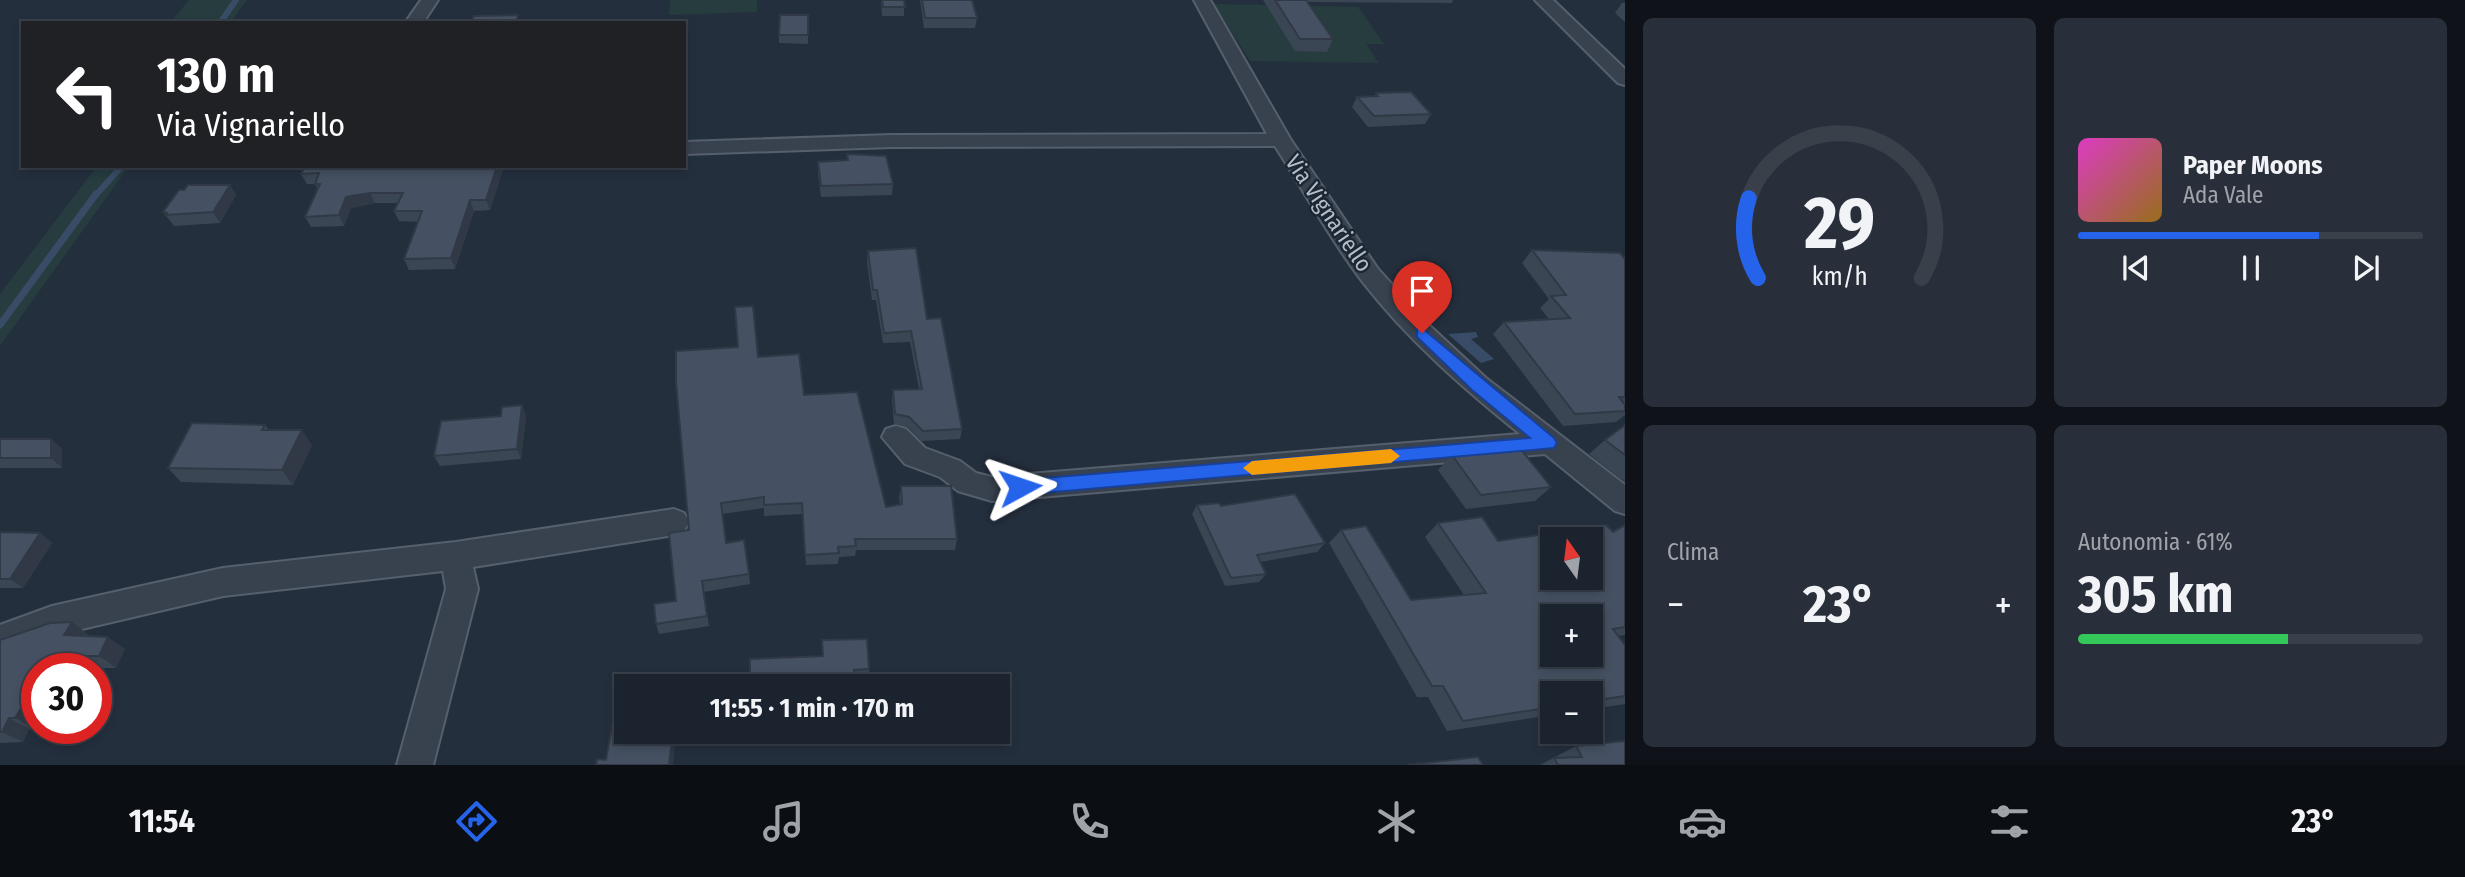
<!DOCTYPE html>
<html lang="it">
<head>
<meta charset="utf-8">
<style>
  :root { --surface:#1b232e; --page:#282f3a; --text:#f1f3f6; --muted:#a0a4aa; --line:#39404a; --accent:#2563eb }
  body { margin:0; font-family:"Fira Sans Condensed",sans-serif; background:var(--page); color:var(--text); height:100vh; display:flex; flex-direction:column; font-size:26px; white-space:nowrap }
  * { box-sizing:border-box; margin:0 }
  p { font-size:23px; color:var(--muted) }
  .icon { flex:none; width:38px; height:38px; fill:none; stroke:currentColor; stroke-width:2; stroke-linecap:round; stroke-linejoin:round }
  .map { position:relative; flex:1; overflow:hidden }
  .panel { display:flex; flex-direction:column; gap:18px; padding:18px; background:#0f1319; width:840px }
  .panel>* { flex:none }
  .guide { position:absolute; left:21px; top:21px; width:665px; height:147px; border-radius:0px; box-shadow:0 4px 10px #0003,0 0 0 2px var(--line); background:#202124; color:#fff; overflow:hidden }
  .needle { width:46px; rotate:346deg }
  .controls { position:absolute; left:1540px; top:527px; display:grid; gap:14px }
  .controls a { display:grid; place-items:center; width:63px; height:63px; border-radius:0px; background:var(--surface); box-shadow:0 4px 10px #0003,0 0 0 2px var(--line); font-size:35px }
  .speed { position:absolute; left:21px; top:653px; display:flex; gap:14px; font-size:35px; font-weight:700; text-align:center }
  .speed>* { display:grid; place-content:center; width:91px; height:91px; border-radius:50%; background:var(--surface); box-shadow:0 4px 10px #0003,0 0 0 2px var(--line); line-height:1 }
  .speed .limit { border:10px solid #d22; background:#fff; color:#111 }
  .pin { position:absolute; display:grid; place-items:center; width:60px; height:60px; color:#fff; margin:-72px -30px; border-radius:50% 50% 50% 0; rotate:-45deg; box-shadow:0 0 7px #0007 }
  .pin .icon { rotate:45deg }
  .me { position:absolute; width:77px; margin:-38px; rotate:85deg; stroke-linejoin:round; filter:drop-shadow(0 0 5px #0008) }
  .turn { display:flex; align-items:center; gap:24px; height:147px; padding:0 21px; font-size:32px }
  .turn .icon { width:91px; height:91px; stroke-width:2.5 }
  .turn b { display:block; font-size:49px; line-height:60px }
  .big { font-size:52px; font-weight:700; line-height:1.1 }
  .panel .widget { flex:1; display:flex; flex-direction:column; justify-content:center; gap:10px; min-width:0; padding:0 24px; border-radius:10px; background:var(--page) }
  .panel .dial { align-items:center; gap:0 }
  .dial svg { height:182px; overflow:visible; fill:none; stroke:var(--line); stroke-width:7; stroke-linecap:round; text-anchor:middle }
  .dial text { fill:var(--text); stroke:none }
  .song { display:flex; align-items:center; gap:21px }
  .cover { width:84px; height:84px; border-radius:10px; background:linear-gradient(135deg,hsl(310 70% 55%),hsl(40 70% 35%)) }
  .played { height:7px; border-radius:4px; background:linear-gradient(90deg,var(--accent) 70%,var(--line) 70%) }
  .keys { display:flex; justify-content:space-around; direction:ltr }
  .heat { display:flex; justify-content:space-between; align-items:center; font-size:38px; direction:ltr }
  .charge { height:10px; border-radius:5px; background:linear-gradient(90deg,#34c759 61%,var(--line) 0) }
  .panel .tiles { flex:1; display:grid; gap:18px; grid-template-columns:repeat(2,1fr) }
  .trip { position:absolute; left:614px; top:674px; width:396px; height:70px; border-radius:0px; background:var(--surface); box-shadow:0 4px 10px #0003,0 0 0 2px var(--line); font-weight:700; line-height:70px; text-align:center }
  .dock { display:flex; height:112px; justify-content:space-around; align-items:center; background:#0b0e12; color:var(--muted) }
  .dock .icon { width:49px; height:49px }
  .dock .selected { color:var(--accent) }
  .dock b { font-size:32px; color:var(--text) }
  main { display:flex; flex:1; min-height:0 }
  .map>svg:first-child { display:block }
  .green { fill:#263c3f }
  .water { fill:#394c67 }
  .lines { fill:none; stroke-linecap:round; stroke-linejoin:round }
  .stream-far1 { stroke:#394c67; stroke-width:6 }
  .stream { stroke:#394c67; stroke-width:7 }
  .street-casing { stroke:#565f6c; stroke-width:4 }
  .street { fill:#38414e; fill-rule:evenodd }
  .wall { fill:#3b4654 }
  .shaded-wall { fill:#303945 }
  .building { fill:#455162; stroke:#303945; stroke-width:2; fill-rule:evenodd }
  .route { fill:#2563eb; stroke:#184099; stroke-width:2 }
  .slow { fill:#f59e0b }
  .labels { text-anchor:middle; stroke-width:5; stroke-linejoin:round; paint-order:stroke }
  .street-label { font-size:23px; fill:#b4bcc9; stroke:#1d2633 }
</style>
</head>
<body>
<main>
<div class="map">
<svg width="1625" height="765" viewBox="0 0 1625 765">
  <rect width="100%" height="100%" fill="#242f3e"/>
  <g class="green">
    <polygon points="189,0 247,0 230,23 170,23"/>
    <polygon points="670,0 757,0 757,12 669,15"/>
    <polygon points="1214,4 1358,7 1384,44 1366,44 1379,63 1250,61"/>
    <polygon points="97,166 129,166 0,346 0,294"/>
  </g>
  <polygon class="water" points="1476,332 1478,337 1471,339 1494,359 1481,363 1448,334"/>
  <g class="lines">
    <g class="stream-far1">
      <polyline points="220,23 236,0"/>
      <polyline points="95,196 122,166"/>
    </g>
    <polyline class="stream" points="0,325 96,194"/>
    <defs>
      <g id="street">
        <polygon points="421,0 438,0 423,23 405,23"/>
        <path d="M1194 0H1210L1291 140 1378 269 1431 327 1486 378 1625 485V514L1615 511 1545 454 992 501 958 491 940 477 905 464 882 437 886 429 896 426 906 429 925 448 960 461 976 473 992 477 1520 434C1463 388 1407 339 1362 281 1330 239 1304 191 1275 146L892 147 684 154V142L892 135 1267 134Z"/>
        <polygon points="1535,0 1553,0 1625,69 1625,85 1618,83"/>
        <polygon points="674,509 684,513 689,522 684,531 674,535 473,567 478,589 433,765 397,765 446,589 443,571 223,596 52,636 0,657 0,625 52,606 223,568 456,542"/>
      </g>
    </defs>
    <use href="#street" class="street-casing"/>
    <use href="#street" class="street"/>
  </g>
  <g class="wall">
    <polygon points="881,0 904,0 904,16 882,16"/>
    <polygon points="920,0 972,0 977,18 975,28 924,28"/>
    <polygon points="1263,0 1453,0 1452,3 1308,2 1333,39 1327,52 1295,51"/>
    <polygon points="1622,3 1625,3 1625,22 1615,13"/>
    <polygon points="808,15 808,44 779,43 779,35"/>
    <polygon points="1376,93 1431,114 1425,124 1368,127 1352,107 1357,97 1375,96"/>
    <polygon points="847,154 893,184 892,195 821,197 818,173 818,162 847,160"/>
    <polygon points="504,166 490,210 474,211 455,269 409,270 404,259 418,222 399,221 394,211 398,203 375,203 351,208 344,226 311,227 305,217 318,189 315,184 307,184 301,174"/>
    <polygon points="230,185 236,195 220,223 174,226 163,212"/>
    <polygon points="1532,250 1625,259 1625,415 1616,422 1563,426 1493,334 1504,322 1549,319 1540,308 1549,299 1522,263"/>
    <polygon points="868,251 927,319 962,429 960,439 921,441 908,427 894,424 892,400 893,390 919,389 910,342 883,343 876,300 872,300 867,262"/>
    <polygon points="758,357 804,395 886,507 900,504 899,497 901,486 957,539 955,550 856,550 855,556 839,557 838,564 806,565 802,514 764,516 764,508 722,514 726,543 749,574 750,584 704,592 709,626 659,634 656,624 676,601 689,530"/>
    <polygon points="526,416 521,459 440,466 434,456"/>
    <polygon points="265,425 269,430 312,445 293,485 181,482 168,468"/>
    <polygon points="1625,425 1625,482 1589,454 1605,440"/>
    <polygon points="0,439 51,439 62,449 62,468 0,468"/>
    <polygon points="1452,455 1551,487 1535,501 1466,509 1438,470"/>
    <polygon points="1197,505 1221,506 1325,543 1317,552 1260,562 1266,574 1259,582 1225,586 1192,514"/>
    <polygon points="1438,523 1498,541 1613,532 1625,525 1625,635 1618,636 1625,645 1625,704 1591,709 1591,693 1552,693 1552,715 1447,731 1428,697 1417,697 1329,543 1341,530 1411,600 1464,595 1425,537"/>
    <polygon points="40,533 52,543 23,588 0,588 0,534"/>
    <polygon points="89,635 88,636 125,649 116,668 37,668 37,726 35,729 29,729 23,742 0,743 0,640"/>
    <polygon points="750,659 869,669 869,677 855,677"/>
    <polygon points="1576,746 1625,765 1540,765"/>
  </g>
  <g class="shaded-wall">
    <polygon points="497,166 504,166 490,210 486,200"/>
    <polygon points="230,185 236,195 220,223 213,212"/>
    <polygon points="370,193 375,203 351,208 344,226 339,215 346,197"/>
    <polygon points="470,200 474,211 455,269 451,258"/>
    <polygon points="522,405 526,416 521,459 517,449"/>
    <polygon points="302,430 312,445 293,485 282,470"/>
    <polygon points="51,439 62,449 62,468 51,458"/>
    <polygon points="40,533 52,543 23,588 10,579"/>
    <polygon points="72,622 89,635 82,647 64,635"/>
    <polygon points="108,637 125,649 116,668 99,656"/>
    <polygon points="52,656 70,668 45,668"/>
    <polygon points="37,682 37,726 35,729 15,718"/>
    <polygon points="9,718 29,729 23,742 2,732"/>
    <polygon points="673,732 675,732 676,734 673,765 669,765"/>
  </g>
  <g class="building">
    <polygon points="882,0 904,0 905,7 883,7"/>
    <polygon points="922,0 972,0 977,18 925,18"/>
    <polygon points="1275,0 1306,0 1333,39 1300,39"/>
    <polygon points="518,15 516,23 471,23 474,16"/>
    <polygon points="780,15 808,15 808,35 779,35"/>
    <polygon points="1411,92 1431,114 1374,116 1357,97 1378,96 1376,93"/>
    <polygon points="847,154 886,156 893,184 821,186 818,162 848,160"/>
    <polygon points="305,166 497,166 486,200 470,200 451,258 404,259 422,211 394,211 403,193 370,193 346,197 339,215 305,217 320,184 315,184 319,173 301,174"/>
    <polygon points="188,185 230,185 213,212 166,215 167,213 163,212 179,190 184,190"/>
    <polygon points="916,248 927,319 941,318 962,429 923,431 909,417 895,414 893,390 922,389 911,331 884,333 877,290 873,290 868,251"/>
    <polygon points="1532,250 1620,253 1625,259 1625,397 1619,397 1625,405 1625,411 1575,414 1504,322 1570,318 1551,296 1566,295"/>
    <polygon points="753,306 758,357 799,354 804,395 857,392 886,507 902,504 901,486 951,486 957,539 855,539 856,546 838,547 839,553 805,555 802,503 764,505 764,497 721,503 726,543 744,540 749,574 702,581 707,616 656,624 654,604 676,601 669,533 689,530 676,382 676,351 738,347 735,307"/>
    <polygon points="522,405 517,449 434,456 441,421 501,416 502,407"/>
    <polygon points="192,423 265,425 262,430 302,430 282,470 168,468"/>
    <polygon points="1625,425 1625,455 1605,440"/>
    <rect x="0" y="439" width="51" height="19"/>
    <polygon points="1519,447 1551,487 1481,495 1452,455"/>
    <polygon points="1295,494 1325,543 1257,555 1266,574 1231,578 1197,505 1219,503 1221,506"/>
    <path d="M1482 517 1498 541 1606 525 1613 532 1625 525V627L1613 629 1625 645V696L1591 701V693H1552V707L1463 721 1443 686H1432L1341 530 1366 526 1411 600 1486 593 1438 523ZM1552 539H1591V578H1552ZM1552 616H1591V654H1552Z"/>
    <polygon points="1,532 40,533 10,579 0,579 0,534"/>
    <polygon points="72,622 64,635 108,637 99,656 52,656 45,668 37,668 37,682 15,718 9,718 2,732 0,732 0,640 50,623"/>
    <polygon points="867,639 869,669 854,670 856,686 750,686 750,659 823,656 822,640"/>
    <polygon points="626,726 626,732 673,732 669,765 596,765 597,759 606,760 612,727"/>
    <polygon points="1625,741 1625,765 1558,765 1554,758 1582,757 1576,746"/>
    <polygon points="1478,757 1483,765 1408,765"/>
  </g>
  <polygon class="route" points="1422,328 1554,438 1557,443 1554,448 1020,495 1011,487 1020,480 1530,438 1472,390 1417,337 1417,329"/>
  <polygon class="slow" points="1391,449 1400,456 1391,463 1252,475 1243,468 1252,461"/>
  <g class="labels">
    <g class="street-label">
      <text transform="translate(1329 213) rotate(56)" y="8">Via Vignariello</text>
    </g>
  </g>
</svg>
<div class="controls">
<a><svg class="needle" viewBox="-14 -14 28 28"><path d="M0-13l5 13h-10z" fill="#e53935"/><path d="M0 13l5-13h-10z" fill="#a0a4aa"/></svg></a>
<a>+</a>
<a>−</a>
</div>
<div class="speed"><div class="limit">30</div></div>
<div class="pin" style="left:1422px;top:333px;background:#d93025"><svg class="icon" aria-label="arrive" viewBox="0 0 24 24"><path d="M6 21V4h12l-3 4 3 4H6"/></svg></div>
<svg class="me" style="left:1020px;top:487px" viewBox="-20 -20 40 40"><path d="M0-17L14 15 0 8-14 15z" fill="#2563eb" stroke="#fff" stroke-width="4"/></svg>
<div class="trip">11:55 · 1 min · 170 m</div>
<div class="guide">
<div class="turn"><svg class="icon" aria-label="left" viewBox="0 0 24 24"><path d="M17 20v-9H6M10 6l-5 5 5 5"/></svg><div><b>130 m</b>Via Vignariello</div></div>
</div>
</div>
<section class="panel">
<div class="tiles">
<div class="widget dial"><svg viewBox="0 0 100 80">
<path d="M14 69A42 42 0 1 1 86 69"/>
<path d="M14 69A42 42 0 0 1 10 34" stroke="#2563eb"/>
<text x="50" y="56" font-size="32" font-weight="700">29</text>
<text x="50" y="72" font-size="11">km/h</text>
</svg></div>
<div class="widget">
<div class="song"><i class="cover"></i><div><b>Paper Moons</b><p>Ada Vale</p></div></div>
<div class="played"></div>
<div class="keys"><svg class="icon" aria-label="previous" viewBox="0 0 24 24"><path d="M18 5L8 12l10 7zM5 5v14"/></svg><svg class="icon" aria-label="pause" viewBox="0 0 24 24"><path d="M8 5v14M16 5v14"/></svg><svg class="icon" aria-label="next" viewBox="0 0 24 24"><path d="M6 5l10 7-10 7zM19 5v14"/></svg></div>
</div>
<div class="widget"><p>Clima</p>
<div class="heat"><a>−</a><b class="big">23°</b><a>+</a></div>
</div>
<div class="widget"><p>Autonomia · 61%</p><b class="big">305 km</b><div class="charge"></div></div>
</div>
</section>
</main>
<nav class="dock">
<b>11:54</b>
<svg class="icon selected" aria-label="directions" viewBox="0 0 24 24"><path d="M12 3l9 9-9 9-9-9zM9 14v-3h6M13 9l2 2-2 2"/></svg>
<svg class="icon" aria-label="music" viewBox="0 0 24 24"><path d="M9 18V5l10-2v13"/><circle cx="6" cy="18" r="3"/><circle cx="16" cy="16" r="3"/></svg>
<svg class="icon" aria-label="phone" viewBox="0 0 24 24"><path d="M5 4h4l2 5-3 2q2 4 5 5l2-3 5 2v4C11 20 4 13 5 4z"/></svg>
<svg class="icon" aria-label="climate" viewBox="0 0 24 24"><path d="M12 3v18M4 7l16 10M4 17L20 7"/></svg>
<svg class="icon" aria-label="car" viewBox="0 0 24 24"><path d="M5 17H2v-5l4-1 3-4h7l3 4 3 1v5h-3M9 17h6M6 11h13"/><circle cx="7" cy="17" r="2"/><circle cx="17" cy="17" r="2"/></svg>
<svg class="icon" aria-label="filters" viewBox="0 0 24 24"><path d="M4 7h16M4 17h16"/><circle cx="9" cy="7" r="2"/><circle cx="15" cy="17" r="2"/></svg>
<b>23°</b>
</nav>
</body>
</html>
